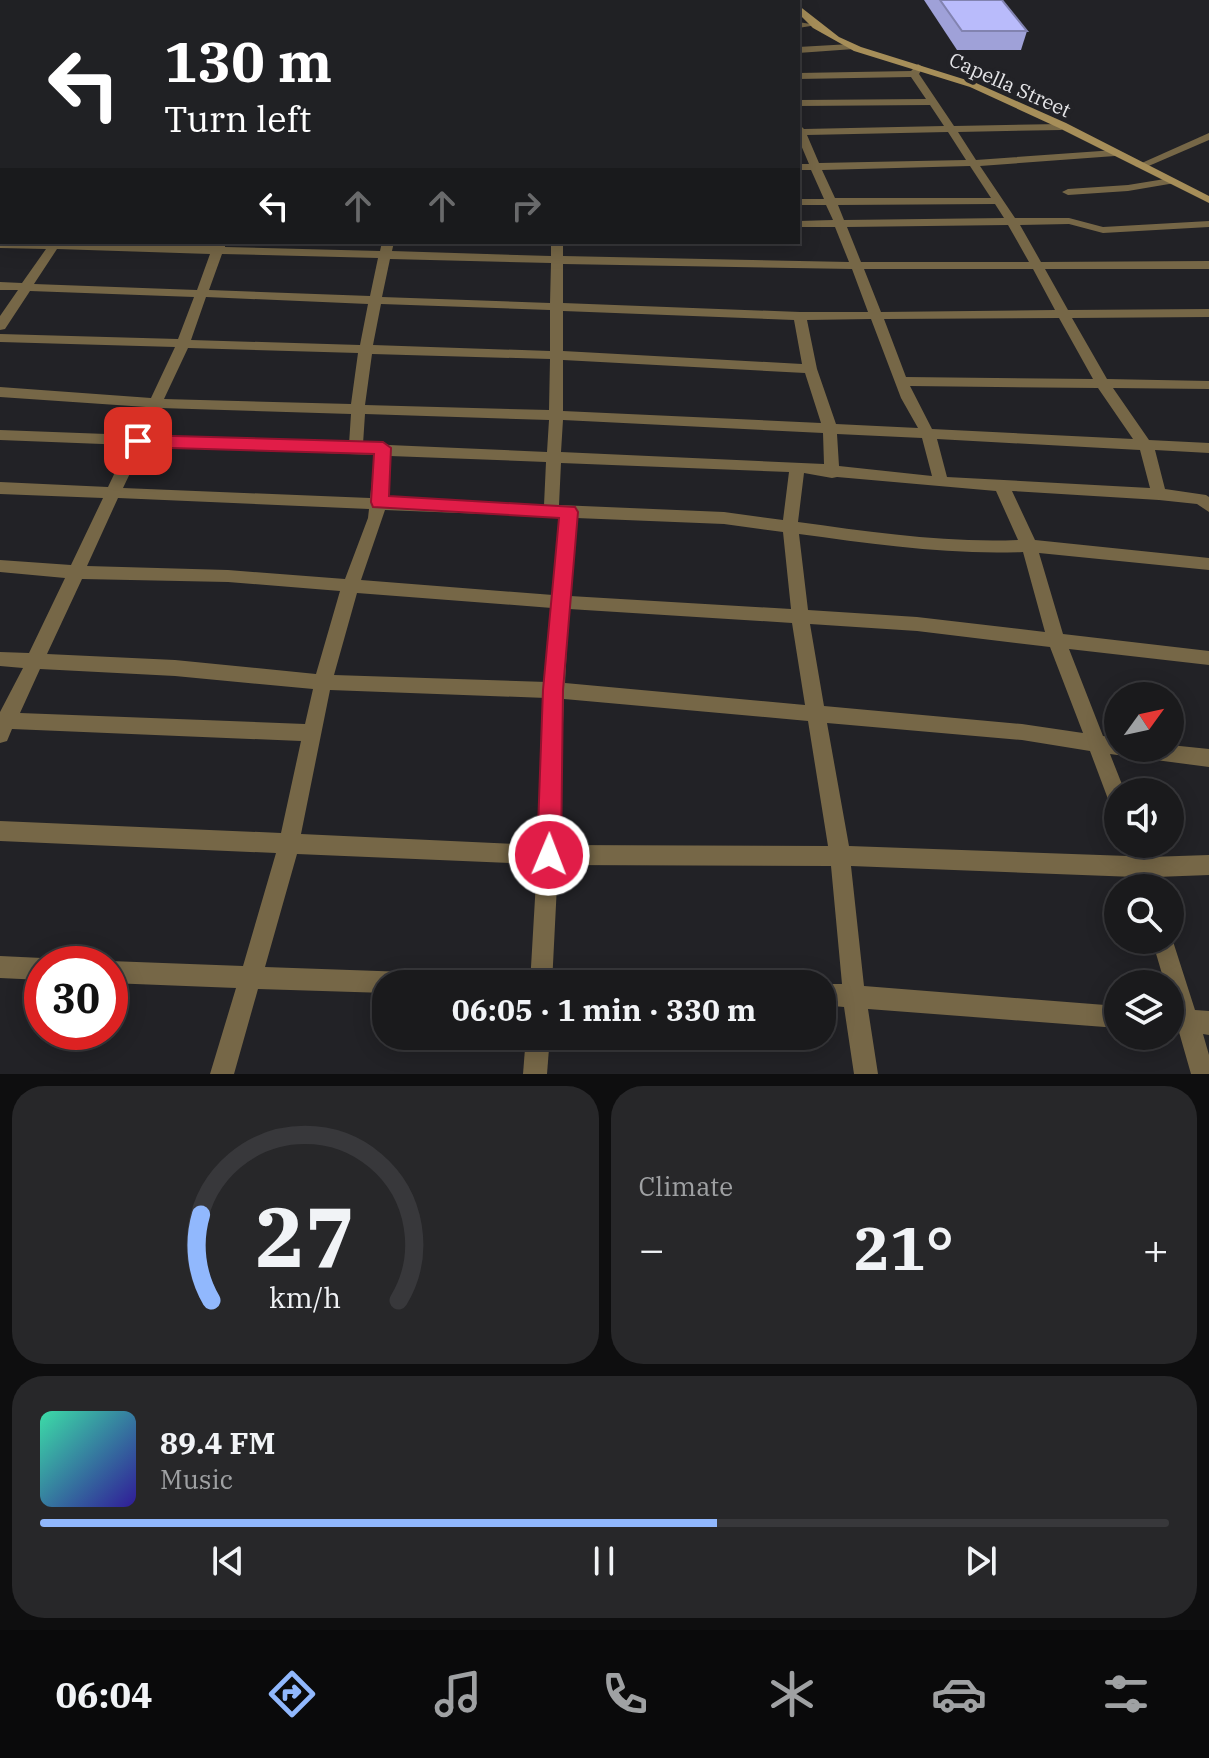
<!DOCTYPE html>
<html lang="en">
<head>
<meta charset="utf-8">
<style>
  :root { --surface:#1a1a1c; --page:#272729; --text:#f1f3f6; --muted:#9fa1a3; --line:#38383b; --accent:#91b8fd }
  body { margin:0; font-family:"IBM Plex Serif",serif; background:var(--page); color:var(--text); height:100vh; display:flex; flex-direction:column; font-size:30px; white-space:nowrap }
  * { box-sizing:border-box; margin:0 }
  p { font-size:26px; color:var(--muted) }
  .icon { flex:none; width:44px; height:44px; fill:none; stroke:currentColor; stroke-width:2; stroke-linecap:round; stroke-linejoin:round }
  .map { position:relative; height:1074px; overflow:hidden }
  .side { display:flex; flex-direction:column; gap:12px; padding:12px; background:#0e0e0f; flex:1 }
  .side>* { flex:none }
  .guide { position:absolute; left:0px; top:0px; width:800px; height:244px; box-shadow:0 4px 20px #0003,0 0 0 2px var(--line); background:#202124; color:#fff; overflow:hidden }
  .needle { width:52px; rotate:57deg }
  .tools { position:absolute; left:1104px; top:682px; display:grid; gap:16px }
  .tools a { display:grid; place-items:center; width:80px; height:80px; border-radius:50%; background:var(--surface); box-shadow:0 4px 20px #0003,0 0 0 2px var(--line); font-size:40px }
  .speed { position:absolute; left:24px; top:946px; display:flex; gap:16px; font-size:40px; font-weight:700; text-align:center }
  .speed>* { display:grid; place-content:center; width:104px; height:104px; border-radius:50%; background:var(--surface); box-shadow:0 4px 20px #0003,0 0 0 2px var(--line); line-height:1 }
  .speed .limit { border:12px solid #d22; background:#fff; color:#111 }
  .pin { position:absolute; display:grid; place-items:center; width:68px; height:68px; color:#fff; margin:-34px; border-radius:16px; box-shadow:0 4px 12px #0006 }
  .me { position:absolute; width:88px; margin:-44px; rotate:1deg; stroke-linejoin:round; filter:drop-shadow(0 0 6px #0008) }
  .turn { display:flex; align-items:center; gap:28px; height:168px; padding:0 32px; font-size:36px }
  .turn .icon { width:104px; height:104px; stroke-width:2.5 }
  .turn b { display:block; font-size:56px; line-height:68px }
  .lanes { display:flex; align-items:center; height:76px; padding:0 32px; background:#0003; justify-content:center; gap:40px; direction:ltr }
  .lanes .off { opacity:.35 }
  .big { font-size:60px; font-weight:800; line-height:1.1 }
  .side .card { flex:1; display:flex; flex-direction:column; justify-content:center; gap:12px; min-width:0; padding:0 28px; border-radius:32px; background:var(--page) }
  .side .dial { align-items:center; gap:0 }
  .dial svg { height:208px; overflow:visible; fill:none; stroke:var(--line); stroke-width:7; stroke-linecap:round; text-anchor:middle }
  .dial text { fill:var(--text); stroke:none }
  .song { display:flex; align-items:center; gap:24px }
  .cover { width:96px; height:96px; border-radius:12px; background:linear-gradient(135deg,hsl(160 70% 55%),hsl(250 70% 35%)) }
  .played { height:8px; border-radius:4px; background:linear-gradient(90deg,var(--accent) 60%,var(--line) 60%) }
  .keys { display:flex; justify-content:space-around; direction:ltr }
  .heat { display:flex; justify-content:space-between; align-items:center; font-size:44px; direction:ltr }
  .side .tiles { flex:1; display:grid; gap:12px; grid-template-columns:1fr 1fr }
  .card:last-child { grid-column:span 2 }
  .trip { position:absolute; left:372px; top:970px; width:464px; height:80px; border-radius:32px; background:var(--surface); box-shadow:0 4px 20px #0003,0 0 0 2px var(--line); font-weight:800; line-height:80px; text-align:center }
  .dock { display:flex; height:128px; justify-content:space-around; align-items:center; background:#0a0a0b; color:var(--muted) }
  .dock .icon { width:56px; height:56px }
  .dock .current { color:var(--accent) }
  .dock b { font-size:36px; color:var(--text) }
  .map>svg:first-child { display:block }
  .lines { fill:none; stroke-linecap:round; stroke-linejoin:round }
  .street { fill:#766747; fill-rule:evenodd }
  .secondary { fill:#a68e59; fill-rule:evenodd }
  .wall { fill:#9fa1d8 }
  .building { fill:#b9bbfb; stroke:#8283b0; stroke-width:2 }
  .route { fill:#e11d48; stroke:#92132f; stroke-width:2 }
  .labels { text-anchor:middle; stroke-width:8; stroke-linejoin:round; paint-order:stroke }
  .far-street-label { font-size:20px; fill:#e4e4e7; stroke:#222226 }
</style>
</head>
<body>
<div class="map">
<svg width="1209" height="1074" viewBox="0 0 1209 1074">
  <rect width="100%" height="100%" fill="#222226"/>
  <g class="lines">
    <g class="street">
      <polygon points="517,0 527,0 529,2 519,2"/>
      <polygon points="736,0 744,0 745,2 737,2"/>
      <polygon points="798,22 817,25 798,28"/>
      <polygon points="851,44 854,45 854,49 798,53 798,47"/>
      <path d="M918 64 923 67 919 74 954 126 1061 124 1066 127 1061 130 958 132 976 160 1115 150 1120 153 1115 156 980 166 1015 218H1069L1103 227 1209 221V227L1103 233 1069 224 1020 225 1041 262 1209 261V269H1045L1068 310 1209 309V317L1072 318 1107 379 1209 381V389L1113 388 1149 440 1209 443V453L1155 450 1165 489 1206 495 1209 497V512L1197 504 1159 500 1012 491 1035 540 1209 558V570L1039 553 1063 634 1209 651V665L1069 649 1103 736 1118 738V748H1170V745L1209 749V767L1110 754 1125 792H1118V809L1111 807 1090 751 1022 740 827 723 849 846 1128 856 1124 844H1144L1149 857 1209 855V875L1156 877 1160 888H1138L1135 877 851 866 864 986 1118 1006V1028L868 1009 878 1074H854L844 1007 822 1005V984H819H842L831 866 558 865 552 984H530L537 864 297 854 265 967 435 973 443 976 446 984H386V993L258 989 234 1074H210L236 988 110 983V964H102L110 961 243 966 276 853 0 841V821L281 833 301 741 12 729 7 741 0 743V712L23 668 0 666V652L29 653 65 578 0 572V560L71 565 103 498 0 494V482L108 487 128 445 0 440V430L133 435 146 407 0 397V387L151 398 175 347 0 342V334L178 339 194 297 30 291 5 329 0 330V316L18 290H0V282L22 283 46 249 0 248V240L213 246 215 242H225V247L380 251 382 242H394L392 251 551 256V242H563V256L849 262 835 227H798V221L833 220 826 205H798V199H824L811 170H798V164H809L798 138V123L804 129 944 126 930 105 798 106V100L926 99 911 77 798 79V73L911 71ZM948 132 966 160 819 163 807 135ZM970 166 991 198H835L822 170ZM995 204 1004 218 844 220 838 205ZM1008 225 1029 262H861L847 227ZM57 249 210 254 197 290 34 284ZM222 254 378 258 370 296 209 290ZM390 259 551 263 550 303 382 297ZM563 264 852 269 868 312H800L563 303ZM864 269H1033L1055 310 881 312ZM206 297 368 304 360 345 191 340ZM381 304 550 310V351L373 345ZM563 311 794 320 802 364 563 351ZM1059 318 1093 379 906 377 884 319ZM871 319 901 398 918 428 836 424 817 369 807 320ZM188 348 358 353 351 404 164 399ZM372 354 550 359 549 410 365 405ZM563 360 805 373 821 423 563 411ZM910 386 1098 388 1133 439 932 429ZM160 408 351 414 349 444 147 436ZM365 414 549 420 547 452 389 445 383 443 363 444ZM563 420 823 433 824 464 561 452ZM837 434 922 438 932 476 839 466ZM937 439 1140 450 1150 488 947 477ZM143 446 375 455 370 498 123 488ZM390 456 546 462 544 505 386 498ZM561 463 789 472 783 520 724 512 559 505ZM804 473 832 478 837 477 996 491 1018 540C944 543 872 532 798 522ZM118 498 369 509 368 518 345 579 228 570 87 566ZM385 510 561 517 553 595 361 580ZM576 518 724 524 783 532 791 609 570 596ZM799 534C874 544 947 555 1023 552L1045 632 917 617 808 610ZM82 579 228 582 340 591 316 674 175 660 47 654ZM357 593 552 608 547 682 334 675ZM569 609 792 623 805 705 565 683ZM810 624 917 631 1050 647 1083 733 1022 724 824 706ZM40 669 175 676 313 689 305 724 20 713ZM330 690 546 698 538 845 301 834ZM564 699 808 721 828 846 558 845Z"/>
      <polygon points="2,96 2,104 0,105 0,97"/>
      <rect x="0" y="130" width="2" height="6"/>
      <polygon points="1209,133 1209,140 1144,168 1135,166"/>
      <rect x="0" y="164" width="2" height="6"/>
      <polygon points="1171,178 1176,181 1175,183 1128,191 1068,195 1062,192 1068,189 1128,185"/>
      <rect x="0" y="199" width="2" height="6"/>
      <polygon points="1170,932 1195,1010 1209,1011 1209,1035 1203,1034 1209,1055 1209,1074 1191,1074 1179,1032 1170,1031 1170,1009 1172,1009 1170,984 1165,984 1152,940 1170,940"/>
      <polygon points="0,956 42,958 51,964 42,964 42,980 0,978"/>
      <polygon points="526,1036 550,1036 547,1074 523,1074"/>
    </g>
    <g class="secondary">
      <polygon points="391,0 419,0 390,2"/>
      <polygon points="798,5 839,37 861,47 976,83 1066,123 1209,196 1209,203 1059,128 970,87 854,51 813,28 798,13"/>
      <polygon points="2,40 2,46 0,47 0,41"/>
    </g>
  </g>
  <polygon class="wall" points="924,0 1002,0 1027,31 1021,50 957,50"/>
  <polygon class="building" points="940,0 1002,0 1027,31 962,31"/>
  <polygon class="route" points="138,435 383,442 391,448 389,496 575,507 578,512 563,690 561,855 557,863 549,866 541,863 537,855 543,690 559,518 373,507 371,502 374,454 138,447 130,441"/>
  <g class="labels">
    <g class="far-street-label">
      <text transform="translate(1010 85) rotate(24)" y="7">Capella Street</text>
    </g>
  </g>
</svg>
<div class="tools">
<a><svg class="needle" viewBox="-14 -14 28 28"><path d="M0-13l5 13h-10z" fill="#e53935"/><path d="M0 13l5-13h-10z" fill="#9fa1a3"/></svg></a>
<a><svg class="icon" aria-label="sound" viewBox="0 0 24 24"><path d="M4 9h4l5-4v14l-5-4H4zM17 9q2 3 0 6"/></svg></a>
<a><svg class="icon" aria-label="search" viewBox="0 0 24 24"><circle cx="10" cy="10" r="6"/><path d="M15 15l6 6"/></svg></a>
<a><svg class="icon" aria-label="layers" viewBox="0 0 24 24"><path d="M12 4l9 5-9 5-9-5zM3 14l9 5 9-5"/></svg></a>
</div>
<div class="speed"><div class="limit">30</div></div>
<div class="pin" style="left:138px;top:441px;background:#d93025"><svg class="icon" aria-label="arrive" viewBox="0 0 24 24"><path d="M6 21V4h12l-3 4 3 4H6"/></svg></div>
<svg class="me" style="left:549px;top:855px" viewBox="-20 -20 40 40"><circle r="17" fill="#e11d48" stroke="#fff" stroke-width="3"/><path d="M0-11L8 9 0 5-8 9z" fill="#fff"/></svg>
<div class="trip">06:05 · 1 min · 330 m</div>
<div class="guide">
<div class="turn"><svg class="icon" aria-label="left" viewBox="0 0 24 24"><path d="M17 20v-9H6M10 6l-5 5 5 5"/></svg><div><b>130 m</b>Turn left</div></div>
<div class="lanes"><svg class="icon" aria-label="left" viewBox="0 0 24 24"><path d="M17 20v-9H6M10 6l-5 5 5 5"/></svg><svg class="icon off" aria-label="ahead" viewBox="0 0 24 24"><path d="M12 20V5M6 11l6-6 6 6"/></svg><svg class="icon off" aria-label="ahead" viewBox="0 0 24 24"><path d="M12 20V5M6 11l6-6 6 6"/></svg><svg class="icon off" aria-label="right" viewBox="0 0 24 24"><path d="M7 20v-9h11M14 6l5 5-5 5"/></svg></div>
</div>
</div>
<section class="side">
<div class="tiles">
<div class="card dial"><svg viewBox="0 0 100 80">
<path d="M14 69A42 42 0 1 1 86 69"/>
<path d="M14 69A42 42 0 0 1 10 36" stroke="#91b8fd"/>
<text x="50" y="56" font-size="32" font-weight="700">27</text>
<text x="50" y="72" font-size="11">km/h</text>
</svg></div>
<div class="card"><p>Climate</p>
<div class="heat"><a>−</a><b class="big">21°</b><a>+</a></div>
</div>
<div class="card">
<div class="song"><i class="cover"></i><div><b>89.4 FM</b><p>Music</p></div></div>
<div class="played"></div>
<div class="keys"><svg class="icon" aria-label="previous" viewBox="0 0 24 24"><path d="M18 5L8 12l10 7zM5 5v14"/></svg><svg class="icon" aria-label="pause" viewBox="0 0 24 24"><path d="M8 5v14M16 5v14"/></svg><svg class="icon" aria-label="next" viewBox="0 0 24 24"><path d="M6 5l10 7-10 7zM19 5v14"/></svg></div>
</div>
</div>
</section>
<nav class="dock">
<b>06:04</b>
<svg class="icon current" aria-label="directions" viewBox="0 0 24 24"><path d="M12 3l9 9-9 9-9-9zM9 14v-3h6M13 9l2 2-2 2"/></svg>
<svg class="icon" aria-label="music" viewBox="0 0 24 24"><path d="M9 18V5l10-2v13"/><circle cx="6" cy="18" r="3"/><circle cx="16" cy="16" r="3"/></svg>
<svg class="icon" aria-label="phone" viewBox="0 0 24 24"><path d="M5 4h4l2 5-3 2q2 4 5 5l2-3 5 2v4C11 20 4 13 5 4z"/></svg>
<svg class="icon" aria-label="climate" viewBox="0 0 24 24"><path d="M12 3v18M4 7l16 10M4 17L20 7"/></svg>
<svg class="icon" aria-label="car" viewBox="0 0 24 24"><path d="M5 17H2v-5l4-1 3-4h7l3 4 3 1v5h-3M9 17h6M6 11h13"/><circle cx="7" cy="17" r="2"/><circle cx="17" cy="17" r="2"/></svg>
<svg class="icon" aria-label="filters" viewBox="0 0 24 24"><path d="M4 7h16M4 17h16"/><circle cx="9" cy="7" r="2"/><circle cx="15" cy="17" r="2"/></svg>
</nav>
</body>
</html>
